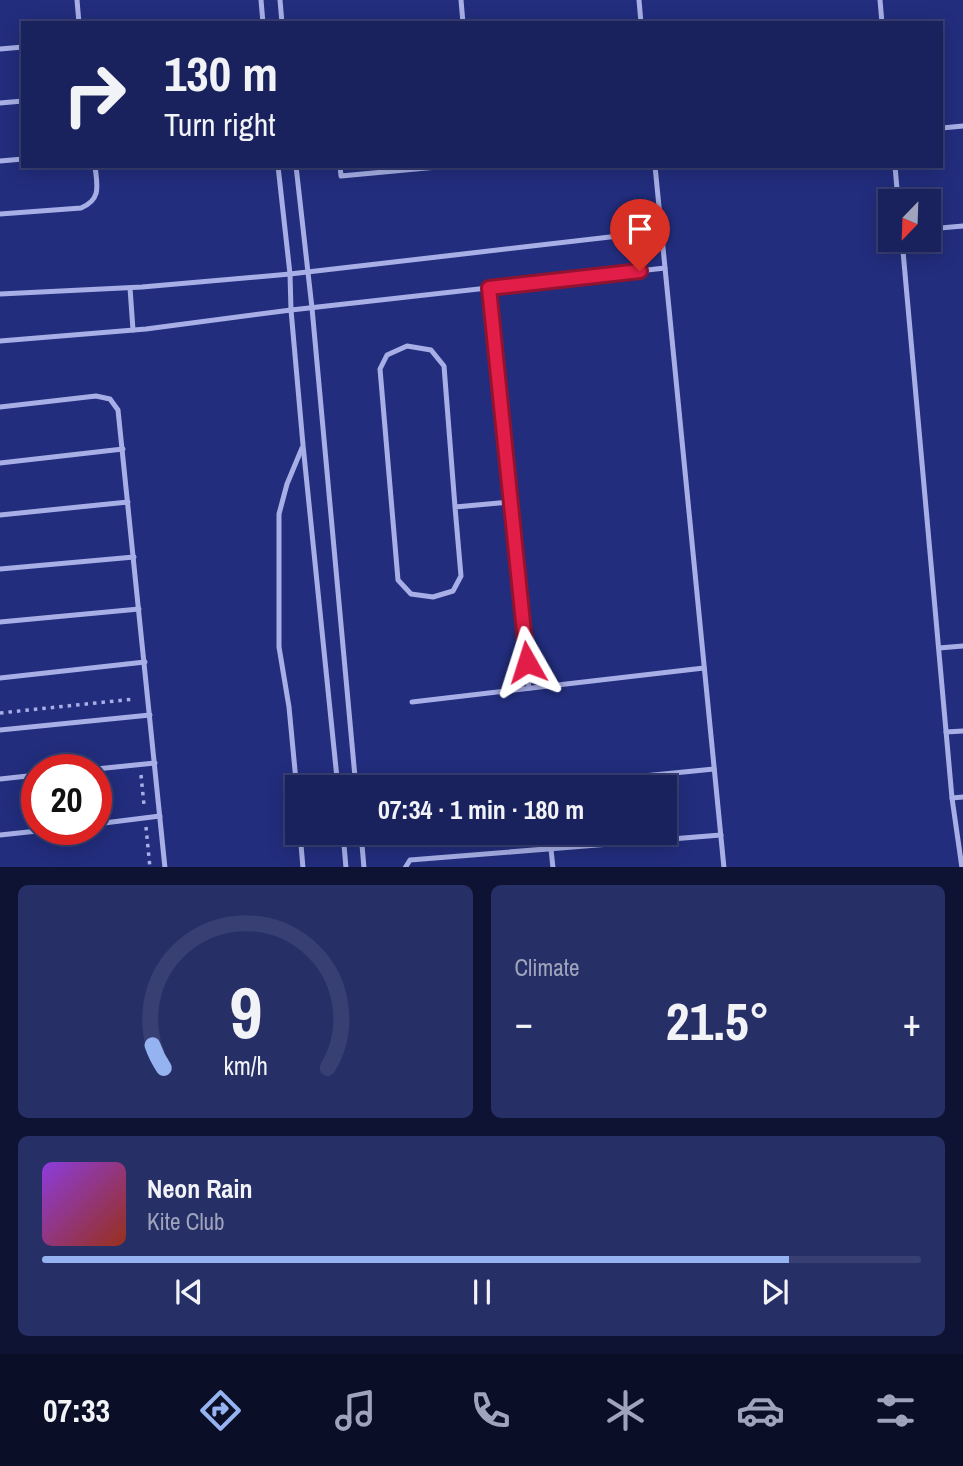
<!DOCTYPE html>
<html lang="en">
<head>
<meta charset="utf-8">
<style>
  :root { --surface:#1a225e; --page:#272f67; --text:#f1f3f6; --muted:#9fa4bc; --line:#383f73; --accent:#95b2f1 }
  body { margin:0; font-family:"Archivo Narrow",sans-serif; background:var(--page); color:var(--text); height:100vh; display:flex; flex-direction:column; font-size:26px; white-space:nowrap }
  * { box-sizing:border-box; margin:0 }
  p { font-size:23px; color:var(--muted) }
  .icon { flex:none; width:38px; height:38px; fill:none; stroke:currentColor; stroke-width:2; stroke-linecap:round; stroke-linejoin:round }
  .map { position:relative; height:867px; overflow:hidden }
  .panel { display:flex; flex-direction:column; gap:18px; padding:18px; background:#0e1334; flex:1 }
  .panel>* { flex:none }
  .hud { position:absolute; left:21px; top:21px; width:922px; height:147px; border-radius:0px; box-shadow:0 4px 18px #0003,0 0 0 2px var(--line); background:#1a225e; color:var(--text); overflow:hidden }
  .needle { width:46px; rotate:203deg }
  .controls { position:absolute; left:878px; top:189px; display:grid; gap:14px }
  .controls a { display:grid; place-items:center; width:63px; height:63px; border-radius:0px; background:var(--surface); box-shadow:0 4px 18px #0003,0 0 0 2px var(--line); font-size:35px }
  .speed { position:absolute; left:21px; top:754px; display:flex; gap:14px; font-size:35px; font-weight:700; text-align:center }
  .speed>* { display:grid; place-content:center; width:91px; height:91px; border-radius:50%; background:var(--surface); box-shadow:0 4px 18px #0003,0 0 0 2px var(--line); line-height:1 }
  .speed .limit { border:10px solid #d22; background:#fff; color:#111 }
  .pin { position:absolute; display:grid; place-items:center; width:60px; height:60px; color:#fff; margin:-72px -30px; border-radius:50% 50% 50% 0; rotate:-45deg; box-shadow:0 0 7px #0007 }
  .pin .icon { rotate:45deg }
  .me { position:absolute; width:77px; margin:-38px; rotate:354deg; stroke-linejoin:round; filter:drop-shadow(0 0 5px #0008) }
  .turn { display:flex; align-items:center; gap:24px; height:147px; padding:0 28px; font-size:32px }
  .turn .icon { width:91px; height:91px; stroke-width:2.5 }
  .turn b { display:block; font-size:49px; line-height:60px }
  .big { font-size:52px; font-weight:800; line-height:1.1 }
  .panel .widget { flex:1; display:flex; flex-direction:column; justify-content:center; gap:10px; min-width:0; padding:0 24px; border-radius:10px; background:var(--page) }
  .panel .dial { align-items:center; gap:0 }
  .dial svg { height:182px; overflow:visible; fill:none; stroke:var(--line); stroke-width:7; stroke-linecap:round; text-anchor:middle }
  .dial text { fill:var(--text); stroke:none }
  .song { display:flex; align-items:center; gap:21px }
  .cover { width:84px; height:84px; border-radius:10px; background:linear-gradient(135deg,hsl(270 70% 55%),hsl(10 70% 35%)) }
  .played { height:7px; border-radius:4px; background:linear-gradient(90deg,var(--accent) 85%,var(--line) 85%) }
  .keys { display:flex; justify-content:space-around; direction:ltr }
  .heat { display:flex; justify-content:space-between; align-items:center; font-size:38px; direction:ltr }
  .panel .tiles { flex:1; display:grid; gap:18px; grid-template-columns:1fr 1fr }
  .widget:last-child { grid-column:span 2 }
  .trip { position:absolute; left:285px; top:775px; width:392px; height:70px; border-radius:0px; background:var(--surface); box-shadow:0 4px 18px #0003,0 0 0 2px var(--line); font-weight:800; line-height:70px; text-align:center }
  .menu { display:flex; height:112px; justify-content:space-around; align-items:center; background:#0a0e26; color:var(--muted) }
  .menu .icon { width:49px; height:49px }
  .menu .on { color:var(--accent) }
  .menu b { font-size:32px; color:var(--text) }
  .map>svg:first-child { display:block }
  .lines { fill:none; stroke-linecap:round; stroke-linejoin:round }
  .path { stroke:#a7afe6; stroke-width:3.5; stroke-dasharray:3.5 5; stroke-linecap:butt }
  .lane { stroke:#a7afe6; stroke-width:5 }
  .route-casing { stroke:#92132f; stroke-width:18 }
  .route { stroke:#e11d48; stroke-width:12 }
</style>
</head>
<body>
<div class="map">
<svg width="963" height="868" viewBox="0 0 963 868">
  <rect width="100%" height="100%" fill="#222d7d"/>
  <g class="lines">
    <g class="path">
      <polyline points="0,713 134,699"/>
      <polyline points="141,775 144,805"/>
      <polyline points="146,827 150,868"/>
    </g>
    <g class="lane">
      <polyline points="77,0 79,23"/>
      <polyline points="261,0 263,23"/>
      <polyline points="280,0 282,23"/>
      <polyline points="461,0 463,23"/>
      <polyline points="639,0 641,23"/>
      <polyline points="880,0 882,23"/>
      <polyline points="0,49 23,47"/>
      <polyline points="0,103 23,101"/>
      <polyline points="942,128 963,126"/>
      <polyline points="0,161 23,159"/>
      <polyline points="278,166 290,274 291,310 303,445 338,788"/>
      <polyline points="296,166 312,308 356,788"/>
      <polyline points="340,166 341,176 448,166"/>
      <polyline points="655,166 724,868"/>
      <polyline points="895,166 898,201"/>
      <path d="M0 214 81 208C102 199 97 185 95 166"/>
      <polyline points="929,229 963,226"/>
      <polyline points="902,240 952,798 962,868"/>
      <polyline points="130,288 133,330"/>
      <polyline points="489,288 529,688"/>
      <polyline points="0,294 142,287 290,274 662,231"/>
      <polyline points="0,341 146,329 291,310 665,268"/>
      <polyline points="0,407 96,396 110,399 118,410 165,868"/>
      <polyline points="0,463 123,449"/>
      <polyline points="455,507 444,366 431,350 407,346 387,355 380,369 398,580 411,594 433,597 453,591 461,576 455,507 511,502"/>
      <polyline points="0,515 128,502"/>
      <polyline points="0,569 134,557"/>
      <polyline points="0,622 139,609"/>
      <polyline points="939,648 963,646"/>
      <polyline points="0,678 145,662"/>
      <polyline points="412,702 704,668"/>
      <polyline points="0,730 150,715"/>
      <polyline points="946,732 963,731"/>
      <polyline points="86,770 155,763"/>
      <polyline points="0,779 37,775"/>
      <polyline points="522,788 714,769"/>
      <polyline points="952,798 963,797"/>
      <polyline points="298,802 289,707 279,647 279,514 287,484 302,448"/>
      <polyline points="96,824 160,816"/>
      <polyline points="300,833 303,868"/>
      <polyline points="343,833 346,868"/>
      <polyline points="361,833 364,868"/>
      <polyline points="0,835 47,830"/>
      <polyline points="551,849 553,868"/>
      <polyline points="405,868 410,860 721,835"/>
    </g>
  </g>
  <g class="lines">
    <defs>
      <polyline id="route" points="527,662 489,288 640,271"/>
    </defs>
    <use href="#route" class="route-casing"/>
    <use href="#route" class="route"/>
  </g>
</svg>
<div class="controls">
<a><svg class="needle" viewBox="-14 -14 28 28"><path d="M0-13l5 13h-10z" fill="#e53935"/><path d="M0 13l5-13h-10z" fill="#9fa4bc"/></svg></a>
</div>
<div class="speed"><div class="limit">20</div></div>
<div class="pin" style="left:640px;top:271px;background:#d93025"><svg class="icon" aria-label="arrive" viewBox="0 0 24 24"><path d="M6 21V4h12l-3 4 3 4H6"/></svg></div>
<svg class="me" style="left:527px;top:662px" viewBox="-20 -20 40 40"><path d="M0-17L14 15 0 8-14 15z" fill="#e11d48" stroke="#fff" stroke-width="4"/></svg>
<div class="trip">07:34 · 1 min · 180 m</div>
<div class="hud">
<div class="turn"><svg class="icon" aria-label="right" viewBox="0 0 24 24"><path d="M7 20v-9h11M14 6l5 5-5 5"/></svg><div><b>130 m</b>Turn right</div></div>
</div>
</div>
<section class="panel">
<div class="tiles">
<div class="widget dial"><svg viewBox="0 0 100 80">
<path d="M14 69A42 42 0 1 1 86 69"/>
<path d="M14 69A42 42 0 0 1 9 59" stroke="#95b2f1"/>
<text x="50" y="56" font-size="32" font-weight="700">9</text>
<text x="50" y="72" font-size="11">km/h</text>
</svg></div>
<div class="widget"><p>Climate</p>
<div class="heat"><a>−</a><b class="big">21.5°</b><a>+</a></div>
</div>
<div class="widget">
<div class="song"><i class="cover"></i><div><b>Neon Rain</b><p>Kite Club</p></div></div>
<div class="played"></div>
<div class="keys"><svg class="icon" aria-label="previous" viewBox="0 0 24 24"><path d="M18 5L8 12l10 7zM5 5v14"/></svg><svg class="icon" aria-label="pause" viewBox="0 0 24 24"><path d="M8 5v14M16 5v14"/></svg><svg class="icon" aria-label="next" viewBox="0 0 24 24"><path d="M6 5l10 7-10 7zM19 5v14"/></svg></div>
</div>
</div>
</section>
<nav class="menu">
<b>07:33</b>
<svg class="icon on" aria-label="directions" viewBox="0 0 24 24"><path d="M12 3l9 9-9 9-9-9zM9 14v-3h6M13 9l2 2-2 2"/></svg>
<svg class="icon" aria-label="music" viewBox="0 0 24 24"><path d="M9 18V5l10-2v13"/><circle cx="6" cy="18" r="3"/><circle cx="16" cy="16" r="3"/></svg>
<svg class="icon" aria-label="phone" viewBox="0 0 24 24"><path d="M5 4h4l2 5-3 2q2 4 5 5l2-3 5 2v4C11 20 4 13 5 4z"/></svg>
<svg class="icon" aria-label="climate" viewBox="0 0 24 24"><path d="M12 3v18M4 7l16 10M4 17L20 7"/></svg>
<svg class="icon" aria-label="car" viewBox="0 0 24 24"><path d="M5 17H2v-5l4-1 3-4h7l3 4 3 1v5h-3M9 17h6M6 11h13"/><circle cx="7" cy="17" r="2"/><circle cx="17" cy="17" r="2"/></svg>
<svg class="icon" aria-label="filters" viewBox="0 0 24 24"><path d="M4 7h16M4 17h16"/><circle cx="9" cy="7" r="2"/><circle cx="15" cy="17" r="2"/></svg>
</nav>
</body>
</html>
